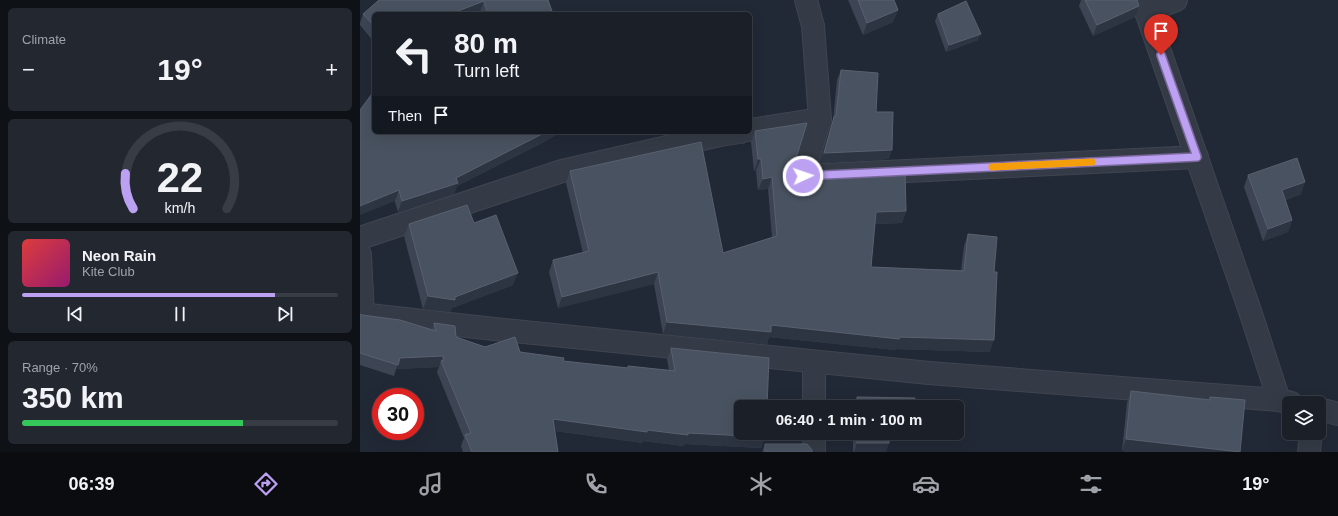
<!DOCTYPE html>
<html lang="en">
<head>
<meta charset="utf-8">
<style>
  :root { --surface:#1a1f28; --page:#232730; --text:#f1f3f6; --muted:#9fa2a8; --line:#383d45; --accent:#bca0f2 }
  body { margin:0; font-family:Helvetica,sans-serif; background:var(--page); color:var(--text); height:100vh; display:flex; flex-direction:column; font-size:15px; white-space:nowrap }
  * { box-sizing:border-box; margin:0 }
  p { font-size:13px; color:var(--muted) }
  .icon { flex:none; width:22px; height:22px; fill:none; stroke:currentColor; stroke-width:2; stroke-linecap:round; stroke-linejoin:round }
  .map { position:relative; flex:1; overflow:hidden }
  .details { display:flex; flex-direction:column; gap:8px; padding:8px; background:#0e1116; width:360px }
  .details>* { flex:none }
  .guide { position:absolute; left:12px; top:12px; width:380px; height:122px; border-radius:6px; box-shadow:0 4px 16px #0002,0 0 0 1px var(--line); background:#1a1f28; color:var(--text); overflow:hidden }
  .tools { position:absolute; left:922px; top:396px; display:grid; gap:8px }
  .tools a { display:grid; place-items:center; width:44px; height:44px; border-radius:6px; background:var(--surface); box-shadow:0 4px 16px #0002,0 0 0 1px var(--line); font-size:20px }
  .speed { position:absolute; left:12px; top:388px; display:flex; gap:8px; font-size:20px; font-weight:700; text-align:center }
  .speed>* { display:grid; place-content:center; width:52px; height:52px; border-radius:50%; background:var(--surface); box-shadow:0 4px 16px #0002,0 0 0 1px var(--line); line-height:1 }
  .speed .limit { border:6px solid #d22; background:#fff; color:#111 }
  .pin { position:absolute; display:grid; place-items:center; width:34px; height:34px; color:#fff; margin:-41px -17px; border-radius:50% 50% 50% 0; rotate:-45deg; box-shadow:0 0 4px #0007 }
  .pin .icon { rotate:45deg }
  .me { position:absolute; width:44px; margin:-22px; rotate:87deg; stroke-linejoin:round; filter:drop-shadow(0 0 3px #0008) }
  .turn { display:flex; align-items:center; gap:14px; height:84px; padding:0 16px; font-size:18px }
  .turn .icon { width:52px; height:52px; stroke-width:2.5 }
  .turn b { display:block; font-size:28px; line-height:34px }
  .then { display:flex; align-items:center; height:38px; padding:0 16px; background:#0003; gap:8px; font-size:15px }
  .big { font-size:30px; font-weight:800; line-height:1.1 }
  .details .widget { flex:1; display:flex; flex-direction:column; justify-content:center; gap:6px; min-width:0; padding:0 14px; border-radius:6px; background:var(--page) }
  .details .dial { align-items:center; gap:0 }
  .dial svg { height:104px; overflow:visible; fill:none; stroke:var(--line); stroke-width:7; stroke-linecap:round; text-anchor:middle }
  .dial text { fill:var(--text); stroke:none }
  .song { display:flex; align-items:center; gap:12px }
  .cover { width:48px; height:48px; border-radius:6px; background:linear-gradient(135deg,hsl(0 70% 55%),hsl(320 70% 35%)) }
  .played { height:4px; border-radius:2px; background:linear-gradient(90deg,var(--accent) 80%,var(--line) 80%) }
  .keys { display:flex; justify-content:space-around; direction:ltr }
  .heat { display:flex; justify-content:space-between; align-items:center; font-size:22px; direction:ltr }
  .charge { height:6px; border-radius:3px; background:linear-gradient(90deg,#34c759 70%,var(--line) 0) }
  .trip { position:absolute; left:374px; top:400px; width:230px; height:40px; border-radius:6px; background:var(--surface); box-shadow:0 4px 16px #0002,0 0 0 1px var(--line); font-weight:800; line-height:40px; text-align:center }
  .tabs { display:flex; height:64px; justify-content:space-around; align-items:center; background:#0a0c10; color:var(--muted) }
  .tabs .icon { width:28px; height:28px }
  .tabs .current { color:var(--accent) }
  .tabs b { font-size:18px; color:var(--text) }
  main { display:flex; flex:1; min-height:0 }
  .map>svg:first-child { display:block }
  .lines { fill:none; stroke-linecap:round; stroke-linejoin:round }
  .minor-casing { stroke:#3f4550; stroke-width:24 }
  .minor { stroke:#353b46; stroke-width:22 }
  .wall { fill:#3d4554 }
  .shaded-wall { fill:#2d3543 }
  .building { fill:#495260; stroke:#596170 }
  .route-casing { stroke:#7a689d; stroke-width:10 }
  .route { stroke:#bca0f2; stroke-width:7 }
  .slow { stroke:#f59e0b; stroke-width:7 }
</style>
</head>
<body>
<main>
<section class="details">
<div class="widget"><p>Climate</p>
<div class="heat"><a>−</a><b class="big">19°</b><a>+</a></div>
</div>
<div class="widget dial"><svg viewBox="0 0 100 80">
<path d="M14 69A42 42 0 1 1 86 69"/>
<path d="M14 69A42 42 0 0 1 8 42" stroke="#bca0f2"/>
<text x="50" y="56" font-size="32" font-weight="700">22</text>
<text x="50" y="72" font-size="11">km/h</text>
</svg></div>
<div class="widget">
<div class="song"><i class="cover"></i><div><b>Neon Rain</b><p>Kite Club</p></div></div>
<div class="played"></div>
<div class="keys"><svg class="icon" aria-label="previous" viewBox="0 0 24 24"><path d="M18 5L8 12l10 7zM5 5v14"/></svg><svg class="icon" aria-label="pause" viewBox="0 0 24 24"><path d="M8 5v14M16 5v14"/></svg><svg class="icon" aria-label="next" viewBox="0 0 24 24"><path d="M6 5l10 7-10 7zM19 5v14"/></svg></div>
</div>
<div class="widget"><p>Range · 70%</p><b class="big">350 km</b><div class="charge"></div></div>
</section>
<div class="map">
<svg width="978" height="452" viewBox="0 0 978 452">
  <rect width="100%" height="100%" fill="#222936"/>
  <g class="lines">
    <defs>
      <g id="minor">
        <polyline points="446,0 453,26 460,119 443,176 837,157"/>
        <polyline points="782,0 890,311 919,400 931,403"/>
        <polyline points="786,12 816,0"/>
        <polyline points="390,130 460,119"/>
        <polyline points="0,238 202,171 360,135 380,132"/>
        <polyline points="0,255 3,314"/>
        <polyline points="0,314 134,329 569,373 919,400"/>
        <polyline points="454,407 454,362"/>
        <polyline points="959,409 978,414"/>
        <polyline points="454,452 454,433"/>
        <polyline points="949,452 951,433"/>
      </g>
    </defs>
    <use href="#minor" class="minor-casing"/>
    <use href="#minor" class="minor"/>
  </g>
  <g class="wall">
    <polygon points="19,0 188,0 193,14 121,14 120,12 114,14 14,14 14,42 0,25 0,23 3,14"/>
    <polygon points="488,0 534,0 538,10 533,22 503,35"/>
    <polygon points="721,0 777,0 775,17 733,36 719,6"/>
    <polygon points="578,14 618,40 586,52 575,21"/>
    <polygon points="481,70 516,112 529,159 460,163 473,120 477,80"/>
    <polygon points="395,131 435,161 435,167 438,172 442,176 546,211 542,223 515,224 511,267 601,270 604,246 608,234 634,272 630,352 536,349 535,350 409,337 407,344 303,334 294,284 198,308 189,272 193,260 223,253 206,183 210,171 363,253 412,237 408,189 398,190 396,171 394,171 391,142"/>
    <polygon points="14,132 200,132 186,141 97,186 94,194 38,212"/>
    <polygon points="888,175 941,194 925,200 932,220 928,232 903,241 884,187"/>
    <polygon points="114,223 153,285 92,308 90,312 63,309 44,236 49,224"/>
    <polygon points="0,314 72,330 74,323 96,337 125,347 160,352 203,361 268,368 268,366 309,370 307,359 311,348 405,437 401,448 325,444 324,446 283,441 283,443 195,431 198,452 103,452 101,446 104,438 77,372 79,367 36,369 34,376 0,365"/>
    <polygon points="771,391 849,400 850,397 880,452 770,452 762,451 767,403"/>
    <polygon points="497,397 554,407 494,407"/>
    <polygon points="493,433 550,433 549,437 529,436 526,452 493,452"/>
    <polygon points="405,444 452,452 402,452"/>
  </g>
  <g class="shaded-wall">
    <polygon points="124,1 120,12 114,14 90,14"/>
    <polygon points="779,6 775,17 733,36 737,25"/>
    <polygon points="538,10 533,22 503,35 507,23"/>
    <polygon points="621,34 618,40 586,52 589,45"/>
    <polygon points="186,132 200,132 186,141 97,186 94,194 38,212 42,201"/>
    <polygon points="532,150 529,159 460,163 464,153"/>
    <polygon points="398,159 401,159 396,171 394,171"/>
    <polygon points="412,177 408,189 398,190 403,179"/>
    <polygon points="945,182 941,194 917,202 922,190"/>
    <polygon points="39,190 35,201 0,215 0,206"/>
    <polygon points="546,211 542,223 512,224 516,212"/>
    <polygon points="932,220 928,232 903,241 908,229"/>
    <polygon points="298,272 294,284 198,308 202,297"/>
    <polygon points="158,273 153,285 92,308 90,312 63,309 68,296 95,297"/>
    <polygon points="307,322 411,325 540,337 634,340 630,352 536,349 535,350 409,337 407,344 303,334"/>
    <polygon points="83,356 79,367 36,369 40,358"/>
    <polygon points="193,419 287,430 328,433 405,437 401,448 325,444 324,446 283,441 283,443 189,430"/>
    <polygon points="526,433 550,433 549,437 526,435"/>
    <polygon points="766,439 880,452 770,452 762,451"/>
    <polygon points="497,443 529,443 526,452 494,452"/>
  </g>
  <g class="building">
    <polygon points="19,0 188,0 193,14 128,14 124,1 90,14 14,14 14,26 3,14"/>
    <polygon points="498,0 534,0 538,10 507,23"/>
    <polygon points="725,0 777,0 779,6 737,25"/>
    <polygon points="606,1 621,34 589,45 578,14"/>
    <polygon points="481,70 518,73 516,112 533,112 532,150 464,153 474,117 476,116"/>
    <polygon points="14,91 14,132 186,132 96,178 98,183 42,201 39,190 0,206 0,110"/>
    <polygon points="447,123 435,161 435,167 438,172 442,176 448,177 545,172 546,211 516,212 511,267 604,271 608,234 637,237 634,272 637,272 634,340 540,337 539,339 411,325 411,332 307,322 298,272 202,297 193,260 229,251 210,171 341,142 363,253 417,236 412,177 403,179 401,159 398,159 395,131"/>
    <polygon points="937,158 945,182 922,190 932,220 908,229 888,175"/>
    <polygon points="107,205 114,223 136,215 158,273 95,297 95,300 68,296 49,224"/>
    <polygon points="0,314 2,315 40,320 76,331 74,323 95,326 96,337 125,347 155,337 160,352 204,358 203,361 268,368 268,366 315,371 311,348 409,358 407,407 381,407 381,433 405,433 405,437 328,433 328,435 287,430 287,432 193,419 198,452 112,452 105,435 111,433 81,361 84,360 83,356 40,358 38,365 0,353"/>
    <polygon points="771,391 850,400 850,397 885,400 880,452 766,439"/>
    <polygon points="497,397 555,398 554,407 497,407"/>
    <rect x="497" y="433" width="32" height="10"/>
    <polygon points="405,444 447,444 452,450 452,452 405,452"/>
  </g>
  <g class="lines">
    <defs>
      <polyline id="route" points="443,176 837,157 801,55"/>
    </defs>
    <use href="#route" class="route-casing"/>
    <use href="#route" class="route"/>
    <polyline class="slow" points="632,167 732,162"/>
  </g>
</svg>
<div class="tools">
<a><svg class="icon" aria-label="layers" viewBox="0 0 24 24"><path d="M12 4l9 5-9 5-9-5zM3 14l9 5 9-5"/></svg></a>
</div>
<div class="speed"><div class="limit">30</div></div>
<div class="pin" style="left:801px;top:55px;background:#d93025"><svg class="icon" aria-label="arrive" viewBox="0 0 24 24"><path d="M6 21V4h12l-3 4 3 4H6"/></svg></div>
<svg class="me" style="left:443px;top:176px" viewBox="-20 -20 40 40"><circle r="17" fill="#bca0f2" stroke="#fff" stroke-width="3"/><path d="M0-11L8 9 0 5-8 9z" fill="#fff"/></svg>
<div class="trip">06:40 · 1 min · 100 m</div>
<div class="guide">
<div class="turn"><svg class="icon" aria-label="left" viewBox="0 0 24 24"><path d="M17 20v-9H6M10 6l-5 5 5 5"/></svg><div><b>80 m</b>Turn left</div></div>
<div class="then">Then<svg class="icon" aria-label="arrive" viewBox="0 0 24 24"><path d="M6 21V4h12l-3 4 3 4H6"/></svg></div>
</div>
</div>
</main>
<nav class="tabs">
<b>06:39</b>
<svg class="icon current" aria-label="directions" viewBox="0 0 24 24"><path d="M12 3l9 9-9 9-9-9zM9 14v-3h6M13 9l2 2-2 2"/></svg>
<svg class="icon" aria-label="music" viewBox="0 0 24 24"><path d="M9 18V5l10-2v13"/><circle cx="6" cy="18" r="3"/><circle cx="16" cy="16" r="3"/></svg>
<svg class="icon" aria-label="phone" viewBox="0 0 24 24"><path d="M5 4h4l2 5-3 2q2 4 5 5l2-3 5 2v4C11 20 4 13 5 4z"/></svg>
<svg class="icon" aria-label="climate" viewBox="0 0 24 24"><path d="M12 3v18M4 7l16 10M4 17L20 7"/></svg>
<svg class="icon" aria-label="car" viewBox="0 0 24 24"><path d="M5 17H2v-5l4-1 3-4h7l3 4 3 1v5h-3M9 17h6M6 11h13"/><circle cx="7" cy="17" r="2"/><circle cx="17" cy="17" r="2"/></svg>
<svg class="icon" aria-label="filters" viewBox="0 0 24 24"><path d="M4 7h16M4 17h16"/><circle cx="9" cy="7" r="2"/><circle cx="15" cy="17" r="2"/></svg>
<b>19°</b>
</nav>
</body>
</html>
